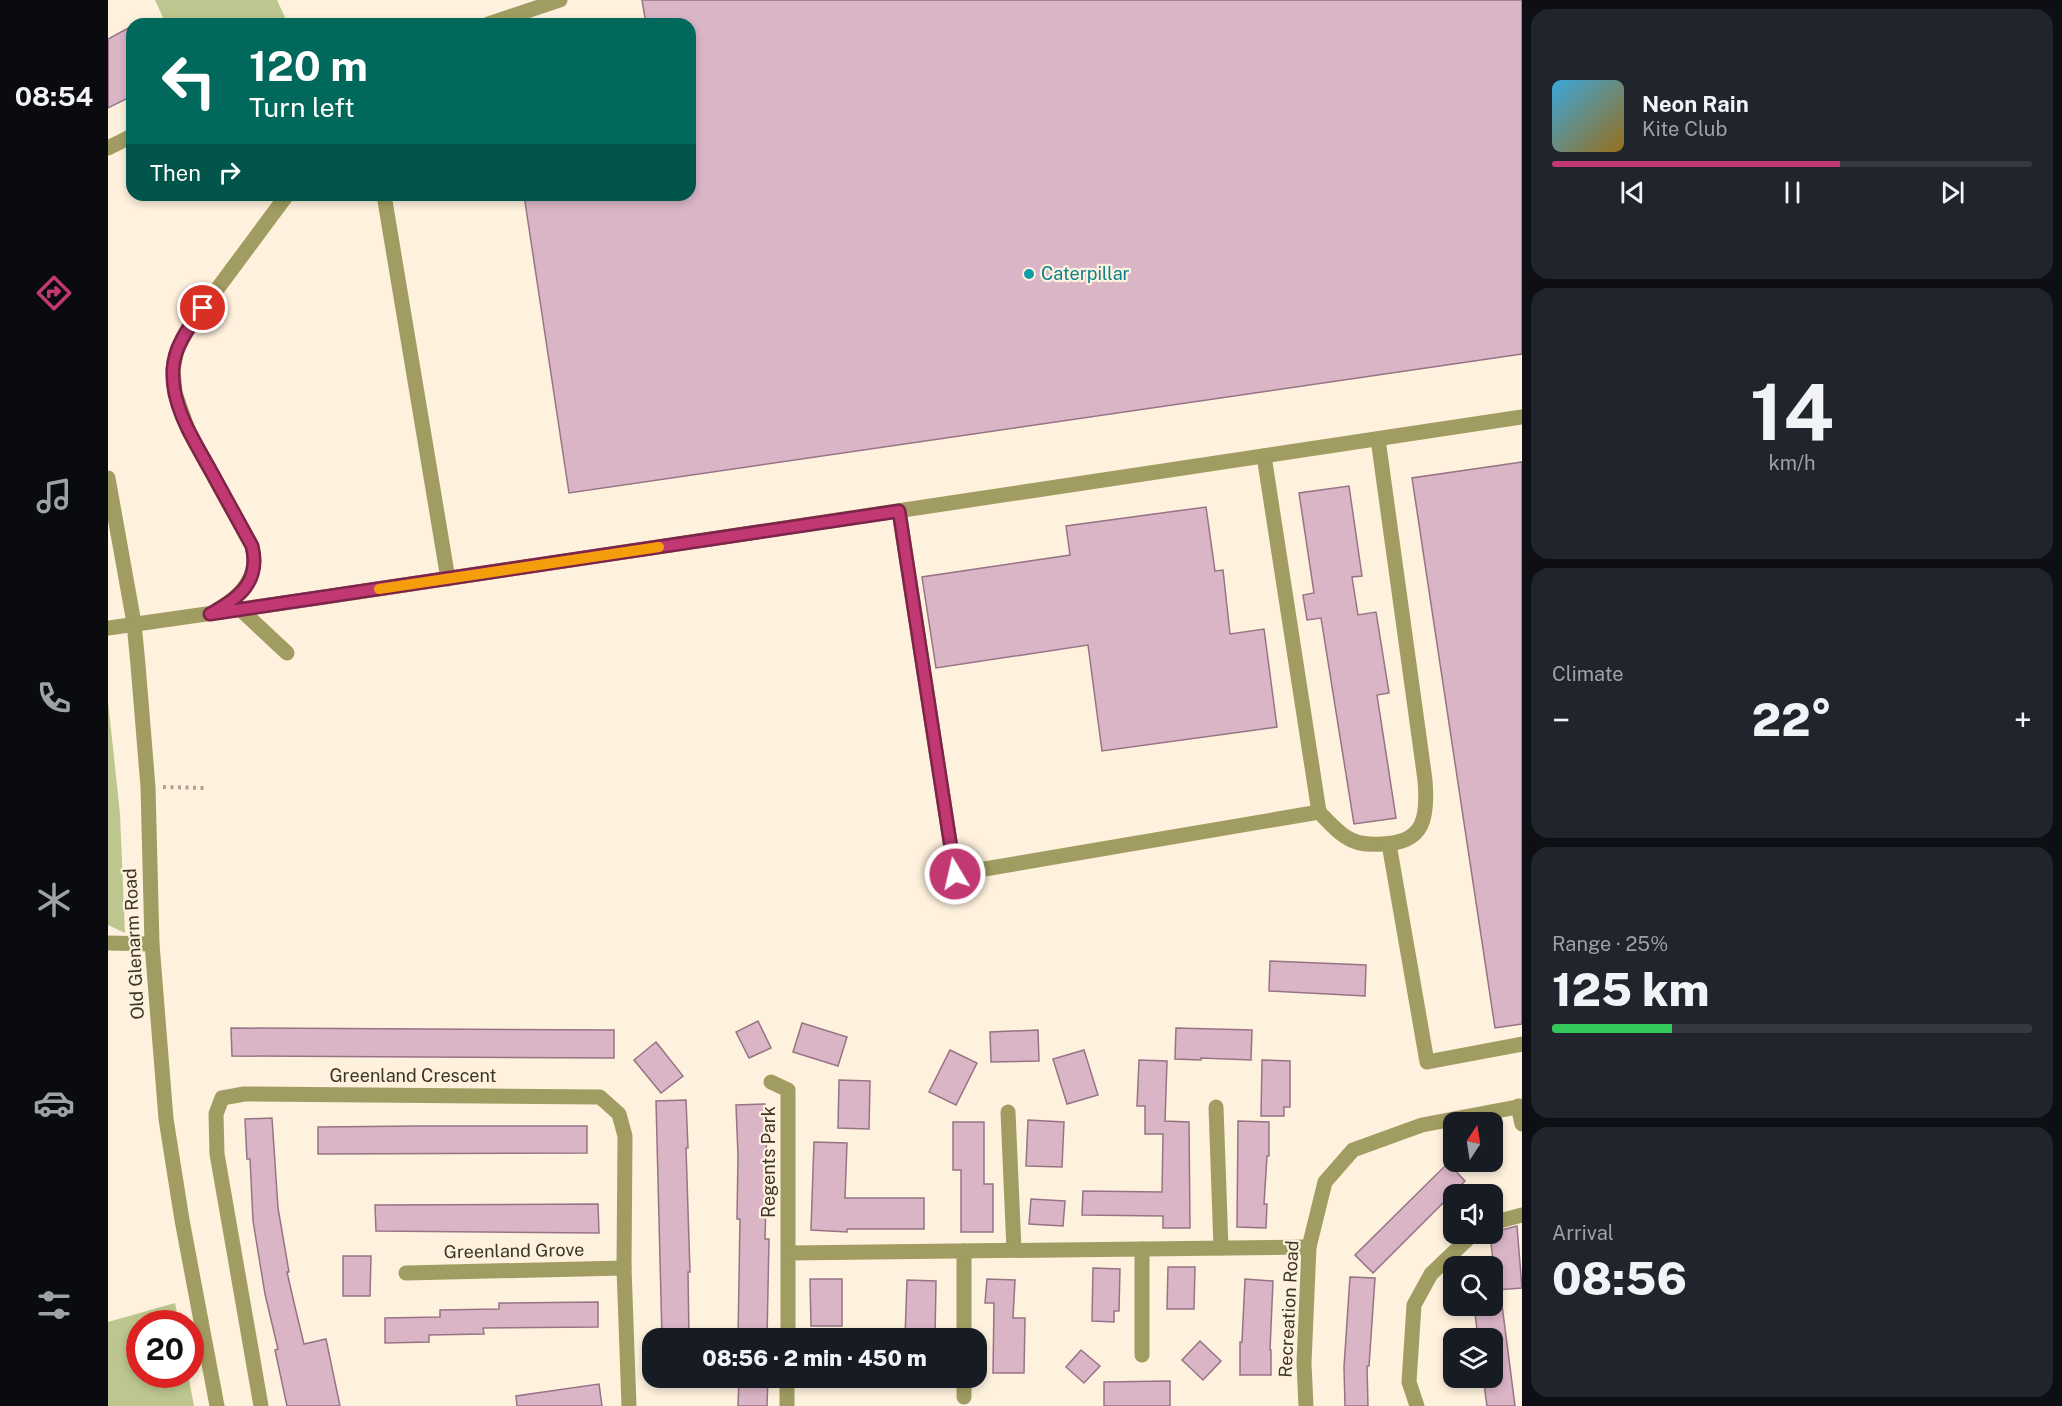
<!DOCTYPE html>
<html lang="en">
<head>
<meta charset="utf-8">
<style>
  :root { --surface:#171b24; --page:#20242c; --text:#f1f3f6; --muted:#9ea1a6; --line:#363941; --accent:#c13873 }
  body { margin:0; font-family:"Public Sans",sans-serif; background:var(--page); color:var(--text); height:100vh; display:flex; flex-direction:column; font-size:22px; white-space:nowrap }
  * { box-sizing:border-box; margin:0 }
  p { font-size:20px; color:var(--muted) }
  .icon { flex:none; width:33px; height:33px; fill:none; stroke:currentColor; stroke-width:2; stroke-linecap:round; stroke-linejoin:round }
  .map { position:relative; flex:1; overflow:hidden }
  .drawer { display:flex; flex-direction:column; gap:9px; padding:9px; background:#0d0f14; width:540px }
  .drawer>* { flex:none }
  .guide { position:absolute; left:18px; top:18px; width:570px; height:183px; border-radius:18px; box-shadow:0 3px 9px #0003; background:#00695c; color:#fff; overflow:hidden }
  .needle { width:39px; rotate:12deg }
  .fabs { position:absolute; left:1335px; top:1112px; display:grid; gap:12px }
  .fabs a { display:grid; place-items:center; width:60px; height:60px; border-radius:12px; background:var(--surface); box-shadow:0 3px 9px #0003; font-size:30px }
  .speed { position:absolute; left:18px; top:1310px; display:flex; gap:12px; font-size:30px; font-weight:700; text-align:center }
  .speed>* { display:grid; place-content:center; width:78px; height:78px; border-radius:50%; background:var(--surface); box-shadow:0 3px 9px #0003; line-height:1 }
  .speed .limit { border:9px solid #d22; background:#fff; color:#111 }
  .pin { position:absolute; display:grid; place-items:center; width:51px; height:51px; color:#fff; margin:-26px; border:3px solid #fff; border-radius:50%; box-shadow:0 2px 6px #0007 }
  .me { position:absolute; width:66px; margin:-33px; rotate:351deg; stroke-linejoin:round; filter:drop-shadow(0 0 4px #0008) }
  .turn { display:flex; align-items:center; gap:21px; height:126px; padding:0 24px; font-size:27px }
  .turn .icon { width:78px; height:78px; stroke-width:2.5 }
  .turn b { display:block; font-size:42px; line-height:51px }
  .then { display:flex; align-items:center; height:57px; padding:0 24px; background:#0003; gap:12px; font-size:22px }
  .big { font-size:45px; font-weight:800; line-height:1.1 }
  .drawer .card { flex:1; display:flex; flex-direction:column; justify-content:center; gap:9px; min-width:0; padding:0 21px; border-radius:18px; background:var(--page) }
  .drawer .dial { align-items:center; gap:0 }
  .dial b { font-size:78px; line-height:1 }
  .song { display:flex; align-items:center; gap:18px }
  .cover { width:72px; height:72px; border-radius:9px; background:linear-gradient(135deg,hsl(200 70% 55%),hsl(40 70% 35%)) }
  .played { height:6px; border-radius:3px; background:linear-gradient(90deg,var(--accent) 60%,var(--line) 60%) }
  .keys { display:flex; justify-content:space-around; direction:ltr }
  .heat { display:flex; justify-content:space-between; align-items:center; font-size:33px; direction:ltr }
  .charge { height:9px; border-radius:4px; background:linear-gradient(90deg,#34c759 25%,var(--line) 0) }
  .trip { position:absolute; left:534px; top:1328px; width:345px; height:60px; border-radius:18px; background:var(--surface); box-shadow:0 3px 9px #0003; font-weight:800; line-height:60px; text-align:center }
  main { display:flex; flex:1; min-height:0 }
  .dock { display:flex; flex-direction:column; width:108px; justify-content:space-around; align-items:center; background:#090b0e; color:var(--muted) }
  .dock .icon { width:42px; height:42px }
  .dock .on { color:var(--accent) }
  .dock b { font-size:27px; color:var(--text) }
  .map>svg:first-child { display:block }
  .green { fill:#bdc68e }
  .building { fill:#dab5c6; stroke:#977485; stroke-width:1.5 }
  .lines { fill:none; stroke-linecap:round; stroke-linejoin:round }
  .path { stroke:#afa493; stroke-width:4; stroke-dasharray:3 4.5; stroke-linecap:butt }
  .minor { stroke:#a19d62; stroke-width:15 }
  .route-casing { stroke:#7d244b; stroke-width:15 }
  .route { stroke:#c13873; stroke-width:10 }
  .slow { stroke:#f59e0b; stroke-width:10 }
  .culture-dot { fill:#0f9aa8; stroke:#fef1dd; stroke-width:2 }
  .labels { text-anchor:middle; stroke-width:4.5; stroke-linejoin:round; paint-order:stroke }
  .culture-label { font-size:18px; fill:#0d838f; stroke:#fef1dd; text-anchor:start }
  .street-label { font-size:18px; fill:#3c3427; stroke:#fef1dd }
</style>
</head>
<body>
<main>
<nav class="dock">
<b>08:54</b>
<svg class="icon on" aria-label="directions" viewBox="0 0 24 24"><path d="M12 3l9 9-9 9-9-9zM9 14v-3h6M13 9l2 2-2 2"/></svg>
<svg class="icon" aria-label="music" viewBox="0 0 24 24"><path d="M9 18V5l10-2v13"/><circle cx="6" cy="18" r="3"/><circle cx="16" cy="16" r="3"/></svg>
<svg class="icon" aria-label="phone" viewBox="0 0 24 24"><path d="M5 4h4l2 5-3 2q2 4 5 5l2-3 5 2v4C11 20 4 13 5 4z"/></svg>
<svg class="icon" aria-label="climate" viewBox="0 0 24 24"><path d="M12 3v18M4 7l16 10M4 17L20 7"/></svg>
<svg class="icon" aria-label="car" viewBox="0 0 24 24"><path d="M5 17H2v-5l4-1 3-4h7l3 4 3 1v5h-3M9 17h6M6 11h13"/><circle cx="7" cy="17" r="2"/><circle cx="17" cy="17" r="2"/></svg>
<svg class="icon" aria-label="filters" viewBox="0 0 24 24"><path d="M4 7h16M4 17h16"/><circle cx="9" cy="7" r="2"/><circle cx="15" cy="17" r="2"/></svg>
</nav>
<div class="map">
<svg width="1414" height="1406" viewBox="0 0 1414 1406">
  <rect width="100%" height="100%" fill="#fef1dd"/>
  <g class="green">
    <polygon points="47,0 169,0 180,24 58,24"/>
    <polygon points="0,701 12,814 17,933 0,925"/>
    <polygon points="67,1303 71,1323 32,1323 32,1374 80,1374 86,1406 0,1406 0,1322"/>
  </g>
  <g class="building">
    <polygon points="534,0 1414,0 1414,354 461,493 416,195 582,195 582,24 538,24"/>
    <polygon points="24,26 24,96 0,108 0,39"/>
    <polygon points="1414,462 1414,1024 1387,1028 1304,478"/>
    <polygon points="1241,486 1254,576 1244,577 1250,615 1268,612 1281,693 1269,695 1288,818 1246,824 1213,618 1199,620 1195,595 1206,593 1191,493"/>
    <polygon points="1098,507 1107,571 1115,570 1122,634 1156,629 1169,727 994,751 980,645 828,668 814,577 962,555 958,526"/>
    <polygon points="1162,961 1258,965 1257,996 1161,991"/>
    <polygon points="650,1021 663,1048 641,1058 628,1032"/>
    <polygon points="694,1023 739,1037 730,1066 685,1052"/>
    <polygon points="123,1028 506,1030 506,1058 124,1056"/>
    <polygon points="1068,1028 1144,1030 1143,1060 1093,1058 1093,1060 1067,1059"/>
    <polygon points="930,1030 931,1061 883,1062 882,1032"/>
    <polygon points="548,1042 575,1076 553,1093 526,1060"/>
    <polygon points="842,1050 869,1063 848,1105 821,1092"/>
    <polygon points="976,1050 990,1095 959,1104 945,1059"/>
    <polygon points="1031,1060 1059,1061 1057,1121 1081,1122 1082,1228 1055,1228 1055,1216 974,1215 975,1191 1054,1192 1055,1134 1037,1134 1037,1106 1029,1106"/>
    <polygon points="1154,1060 1182,1061 1182,1107 1176,1107 1176,1116 1153,1116"/>
    <polygon points="731,1080 762,1081 761,1129 730,1128"/>
    <polygon points="578,1100 580,1148 578,1148 582,1272 580,1272 581,1338 554,1338 548,1101"/>
    <polygon points="657,1104 659,1165 657,1239 661,1239 659,1338 630,1338 632,1219 629,1219 630,1156 628,1105"/>
    <polygon points="164,1118 170,1208 181,1272 179,1272 187,1307 196,1344 218,1339 232,1406 179,1406 167,1350 170,1349 157,1294 145,1221 142,1159 139,1159 137,1119"/>
    <polygon points="920,1120 956,1122 954,1167 918,1166"/>
    <polygon points="1130,1121 1161,1122 1161,1156 1159,1156 1156,1204 1159,1204 1158,1228 1129,1227"/>
    <polygon points="845,1122 876,1122 876,1184 885,1184 885,1232 853,1232 853,1170 845,1170"/>
    <polygon points="309,1126 479,1126 479,1153 210,1154 210,1127"/>
    <polygon points="706,1142 739,1143 737,1198 816,1198 816,1229 739,1229 739,1232 703,1230"/>
    <polygon points="1340,1163 1357,1181 1265,1273 1247,1255"/>
    <polygon points="923,1199 957,1201 955,1226 921,1224"/>
    <polygon points="490,1204 491,1233 268,1231 267,1205"/>
    <polygon points="1409,1226 1414,1288 1388,1290 1382,1233"/>
    <polygon points="235,1256 263,1256 262,1296 235,1296"/>
    <polygon points="1060,1267 1087,1267 1086,1309 1059,1309"/>
    <polygon points="985,1268 1012,1269 1011,1311 1006,1311 1006,1322 984,1321"/>
    <polygon points="1242,1277 1267,1278 1261,1366 1259,1366 1260,1406 1237,1406 1236,1367"/>
    <polygon points="702,1279 734,1279 734,1326 703,1326"/>
    <polygon points="879,1279 907,1280 905,1318 917,1318 916,1373 885,1373 886,1303 877,1303"/>
    <polygon points="1137,1279 1165,1281 1162,1350 1163,1350 1163,1375 1132,1375 1132,1342 1134,1342"/>
    <polygon points="799,1280 828,1281 827,1338 797,1338"/>
    <polygon points="490,1302 490,1327 375,1328 376,1334 321,1335 321,1342 277,1343 277,1318 332,1317 332,1310 391,1309 391,1303"/>
    <polygon points="1366,1305 1394,1305 1407,1406 1379,1406 1375,1377 1384,1377 1384,1338 1370,1338"/>
    <polygon points="1092,1341 1113,1361 1095,1380 1074,1360"/>
    <polygon points="973,1350 992,1366 976,1383 958,1367"/>
    <polygon points="631,1377 660,1377 659,1406 630,1406"/>
    <polygon points="1062,1381 1062,1406 996,1406 996,1382"/>
    <polygon points="491,1384 494,1406 409,1406 408,1396"/>
  </g>
  <g class="lines">
    <polyline class="path" points="55,787 97,788"/>
    <g class="minor">
      <polyline points="380,24 452,0"/>
      <polyline points="0,148 24,136"/>
      <polyline points="276,195 340,579"/>
      <polyline points="0,478 26,623 30,665 40,787 44,944 58,1119 74,1220 109,1406"/>
      <polyline points="791,511 847,874 1211,812 1156,456"/>
      <path d="M110 609C134 596 152 575 144 546L80 430 67 393 65 369 67 359 69 350 81 327 179 195"/>
      <polyline points="132,609 179,653"/>
      <polyline points="0,628 217,597 1414,417"/>
      <path d="M1211 812C1219 820 1228 831 1238 837 1248 844 1262 845 1274 844 1317 843 1320 817 1317 780L1270 439"/>
      <polyline points="1281,844 1319,1062 1414,1044"/>
      <polyline points="0,943 44,944"/>
      <polyline points="663,1082 680,1090 680,1338"/>
      <polyline points="1410,1106 1414,1124"/>
      <polyline points="1108,1107 1113,1248"/>
      <polyline points="900,1112 906,1250"/>
      <polyline points="1384,1223 1414,1215"/>
      <polyline points="856,1251 856,1338"/>
      <polyline points="681,1253 1201,1247"/>
      <polyline points="298,1273 516,1268"/>
      <polyline points="1034,1355 1034,1249"/>
      <polyline points="856,1377 856,1397"/>
      <polyline points="153,1406 109,1154 108,1114 114,1098 136,1094 492,1097 511,1114 517,1136 516,1268 521,1406"/>
      <polyline points="679,1406 679,1377"/>
      <polyline points="1198,1406 1196,1363 1201,1247 1217,1182 1245,1150 1314,1125 1414,1106"/>
      <polyline points="1309,1406 1301,1382 1306,1305 1323,1274 1366,1233"/>
    </g>
  </g>
  <g class="lines">
    <defs>
      <path id="route" d="M95 308C81 327 66 346 65 370 63 407 87 442 104 473 117 497 131 522 144 546 153 582 130 599 102 614L791 511 847 874"/>
    </defs>
    <use href="#route" class="route-casing"/>
    <use href="#route" class="route"/>
    <polyline class="slow" points="271,589 551,547"/>
  </g>
  <circle class="culture-dot" cx="921" cy="274" r="6"/>
  <g class="labels">
    <g class="culture-label">
      <text x="933" y="280">Caterpillar</text>
    </g>
    <g class="street-label">
      <text transform="translate(26 944) rotate(-93)" y="6">Old Glenarm Road</text>
      <text x="305" y="1082">Greenland Crescent</text>
      <text transform="translate(661 1162) rotate(-90)" y="6">Regents Park</text>
      <text transform="translate(406 1251) rotate(-1)" y="6">Greenland Grove</text>
      <text transform="translate(1181 1309) rotate(-87)" y="6">Recreation Road</text>
    </g>
  </g>
</svg>
<div class="fabs">
<a><svg class="needle" viewBox="-14 -14 28 28"><path d="M0-13l5 13h-10z" fill="#e53935"/><path d="M0 13l5-13h-10z" fill="#9ea1a6"/></svg></a>
<a><svg class="icon" aria-label="sound" viewBox="0 0 24 24"><path d="M4 9h4l5-4v14l-5-4H4zM17 9q2 3 0 6"/></svg></a>
<a><svg class="icon" aria-label="search" viewBox="0 0 24 24"><circle cx="10" cy="10" r="6"/><path d="M15 15l6 6"/></svg></a>
<a><svg class="icon" aria-label="layers" viewBox="0 0 24 24"><path d="M12 4l9 5-9 5-9-5zM3 14l9 5 9-5"/></svg></a>
</div>
<div class="speed"><div class="limit">20</div></div>
<div class="pin" style="left:95px;top:308px;background:#d93025"><svg class="icon" aria-label="arrive" viewBox="0 0 24 24"><path d="M6 21V4h12l-3 4 3 4H6"/></svg></div>
<svg class="me" style="left:847px;top:874px" viewBox="-20 -20 40 40"><circle r="17" fill="#c13873" stroke="#fff" stroke-width="3"/><path d="M0-11L8 9 0 5-8 9z" fill="#fff"/></svg>
<div class="trip">08:56 · 2 min · 450 m</div>
<div class="guide">
<div class="turn"><svg class="icon" aria-label="left" viewBox="0 0 24 24"><path d="M17 20v-9H6M10 6l-5 5 5 5"/></svg><div><b>120 m</b>Turn left</div></div>
<div class="then">Then<svg class="icon" aria-label="right" viewBox="0 0 24 24"><path d="M7 20v-9h11M14 6l5 5-5 5"/></svg></div>
</div>
</div>
<section class="drawer">
<div class="card">
<div class="song"><i class="cover"></i><div><b>Neon Rain</b><p>Kite Club</p></div></div>
<div class="played"></div>
<div class="keys"><svg class="icon" aria-label="previous" viewBox="0 0 24 24"><path d="M18 5L8 12l10 7zM5 5v14"/></svg><svg class="icon" aria-label="pause" viewBox="0 0 24 24"><path d="M8 5v14M16 5v14"/></svg><svg class="icon" aria-label="next" viewBox="0 0 24 24"><path d="M6 5l10 7-10 7zM19 5v14"/></svg></div>
</div>
<div class="card dial"><b>14</b><p>km/h</p></div>
<div class="card"><p>Climate</p>
<div class="heat"><a>−</a><b class="big">22°</b><a>+</a></div>
</div>
<div class="card"><p>Range · 25%</p><b class="big">125 km</b><div class="charge"></div></div>
<div class="card"><p>Arrival</p><b class="big">08:56</b></div>
</section>
</main>
</body>
</html>
